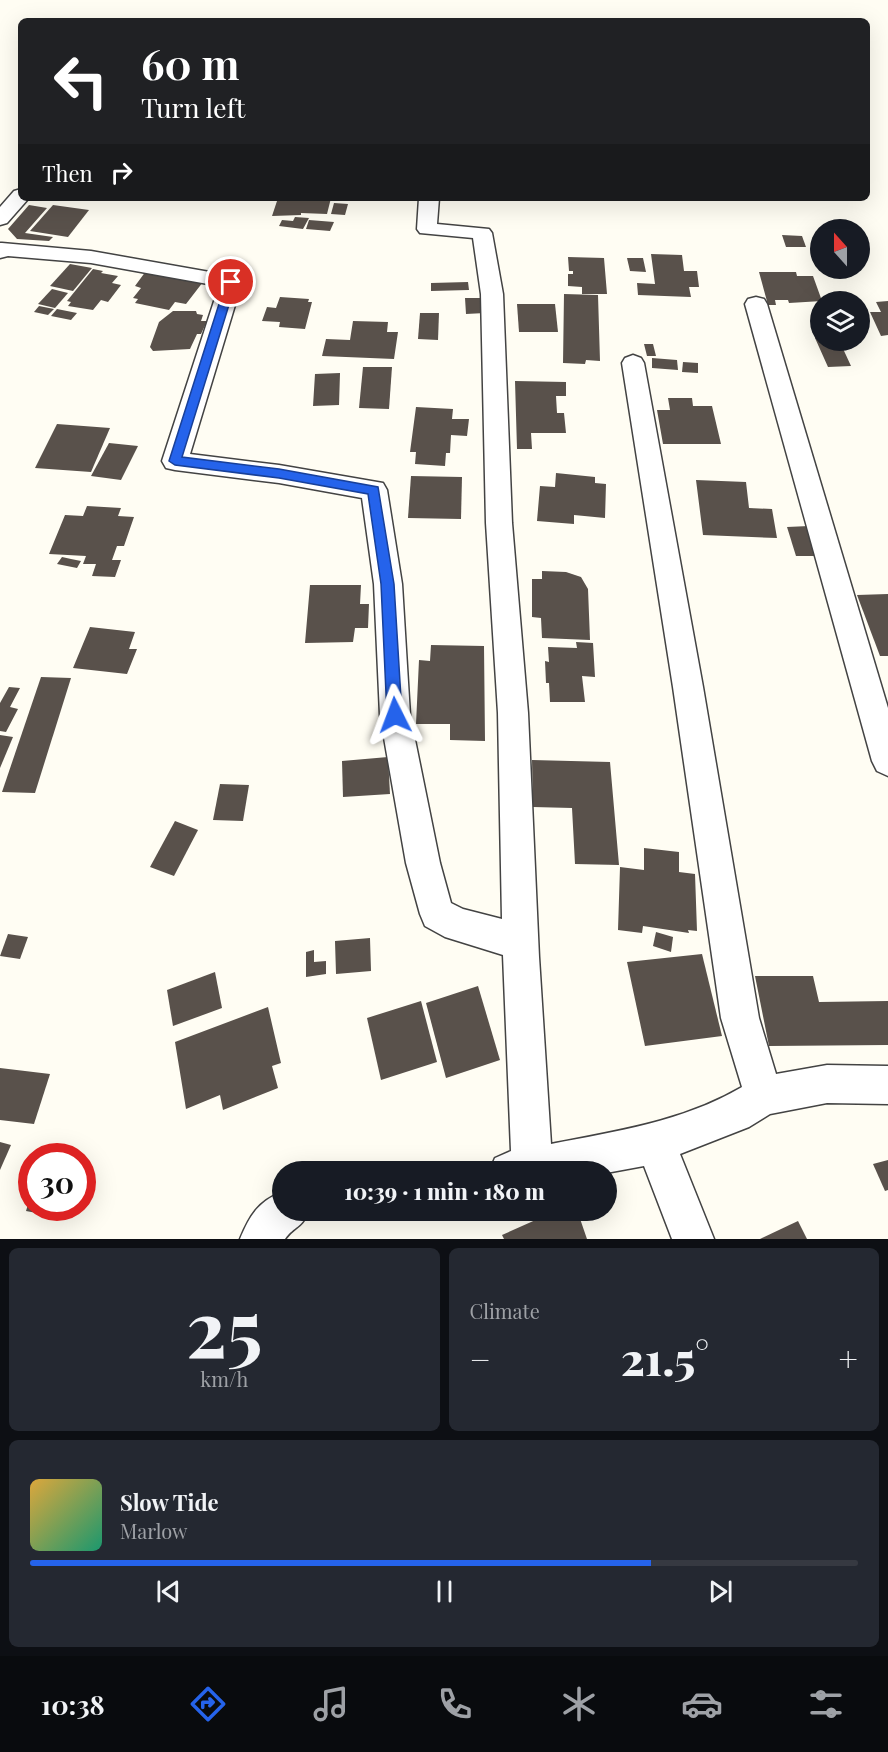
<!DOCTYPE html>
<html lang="en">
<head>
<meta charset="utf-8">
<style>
  :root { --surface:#171b24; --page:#242831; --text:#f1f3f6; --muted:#9ea1a6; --line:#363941; --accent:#2563eb }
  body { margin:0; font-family:"Playfair Display",serif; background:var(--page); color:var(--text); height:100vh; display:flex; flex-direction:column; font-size:22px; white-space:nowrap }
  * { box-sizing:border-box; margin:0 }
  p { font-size:20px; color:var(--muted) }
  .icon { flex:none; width:33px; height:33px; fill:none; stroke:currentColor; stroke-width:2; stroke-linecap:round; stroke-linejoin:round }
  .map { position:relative; height:1239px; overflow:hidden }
  .panel { display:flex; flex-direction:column; gap:9px; padding:9px; background:#0d0f14; flex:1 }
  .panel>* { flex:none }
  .banner { position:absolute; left:18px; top:18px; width:852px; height:183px; border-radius:9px; box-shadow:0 6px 24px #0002; background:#202124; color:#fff; overflow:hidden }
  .needle { width:39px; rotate:339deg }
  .buttons { position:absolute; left:810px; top:219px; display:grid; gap:12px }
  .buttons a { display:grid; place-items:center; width:60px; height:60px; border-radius:50%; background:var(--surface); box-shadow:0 6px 24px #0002; font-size:30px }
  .speed { position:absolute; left:18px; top:1143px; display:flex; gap:12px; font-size:30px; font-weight:700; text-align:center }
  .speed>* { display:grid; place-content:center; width:78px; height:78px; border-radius:50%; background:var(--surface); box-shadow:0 6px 24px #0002; line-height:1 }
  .speed .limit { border:9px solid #d22; background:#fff; color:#111 }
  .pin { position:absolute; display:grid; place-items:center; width:51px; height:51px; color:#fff; margin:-26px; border:3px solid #fff; border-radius:50%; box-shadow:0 2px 6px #0007 }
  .me { position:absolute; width:66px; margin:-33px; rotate:357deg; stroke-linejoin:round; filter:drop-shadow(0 0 4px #0008) }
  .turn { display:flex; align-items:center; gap:21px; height:126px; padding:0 24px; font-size:27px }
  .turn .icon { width:78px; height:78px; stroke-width:2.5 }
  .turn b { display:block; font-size:42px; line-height:51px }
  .then { display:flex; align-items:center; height:57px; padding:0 24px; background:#0003; gap:12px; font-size:22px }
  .big { font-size:45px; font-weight:800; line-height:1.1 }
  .panel .widget { flex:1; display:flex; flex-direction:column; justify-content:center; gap:9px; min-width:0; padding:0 21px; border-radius:9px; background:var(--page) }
  .panel .dial { align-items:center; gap:0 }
  .dial b { font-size:78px; line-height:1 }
  .song { display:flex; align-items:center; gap:18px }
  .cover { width:72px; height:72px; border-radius:9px; background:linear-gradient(135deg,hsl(40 70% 55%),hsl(160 70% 35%)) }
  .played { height:6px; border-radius:3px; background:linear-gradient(90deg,var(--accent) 75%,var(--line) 75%) }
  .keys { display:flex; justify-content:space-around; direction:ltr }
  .heat { display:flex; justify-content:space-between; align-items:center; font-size:33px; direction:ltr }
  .panel .tiles { flex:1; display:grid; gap:9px; grid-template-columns:1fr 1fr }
  .widget:last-child { grid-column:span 2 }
  .trip { position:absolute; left:272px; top:1161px; width:345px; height:60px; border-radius:30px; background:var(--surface); box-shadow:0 6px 24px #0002; font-weight:800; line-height:60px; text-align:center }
  .menu { display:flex; height:96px; justify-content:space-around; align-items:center; background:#090b0e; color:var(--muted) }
  .menu .icon { width:42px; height:42px }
  .menu .selected { color:var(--accent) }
  .menu b { font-size:27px; color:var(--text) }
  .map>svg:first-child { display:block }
  .building { fill:#59514b }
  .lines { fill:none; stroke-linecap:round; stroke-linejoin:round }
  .street-casing { stroke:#434343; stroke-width:3 }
  .street { fill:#fff; fill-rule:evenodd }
  .route { fill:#2563eb; stroke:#184099; stroke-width:1.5 }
</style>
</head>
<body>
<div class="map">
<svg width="888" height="1239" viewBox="0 0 888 1239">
  <rect width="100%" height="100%" fill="#fffdf3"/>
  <g class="building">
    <polygon points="278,198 331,198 327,214 301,213 301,215 272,216"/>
    <polygon points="334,203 348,204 345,215 331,214"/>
    <polygon points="29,205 47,208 25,233 53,237 49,241 17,239 8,229"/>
    <polygon points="53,205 89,210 68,237 30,231"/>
    <polygon points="295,217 309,218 303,229 279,226 282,220 293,221"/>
    <polygon points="309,220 334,222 330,231 306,229"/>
    <polygon points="782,235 802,236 806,247 786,247"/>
    <polygon points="651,254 682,255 684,271 697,271 699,287 689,287 691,297 638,295 637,283 655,284"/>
    <polygon points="568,257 604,258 607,294 582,294 582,287 568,286 568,274 573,274 573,271 569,271"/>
    <polygon points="627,258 643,258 646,272 630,271"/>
    <polygon points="70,264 92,268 73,291 50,286"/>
    <polygon points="93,269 103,271 101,273 118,276 112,283 121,285 108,302 101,300 93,310 68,306 71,302 67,301"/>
    <polygon points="146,271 203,282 186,304 175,302 169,310 135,303 138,299 133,298 141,288 135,286"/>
    <polygon points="759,272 796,272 797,276 813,276 822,301 789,303 788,300 775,300 776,305 768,305"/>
    <polygon points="468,282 469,290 431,291 431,283"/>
    <polygon points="52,289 68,293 55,308 38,304"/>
    <polygon points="564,294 598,295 600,361 586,360 585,364 563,363"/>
    <polygon points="280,297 309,299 308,302 312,302 305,329 279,327 280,322 262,321 267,307 276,308"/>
    <polygon points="465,298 484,298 485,313 466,314"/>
    <polygon points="888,301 888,335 881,336 870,312 881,312 876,302"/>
    <polygon points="517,304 555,304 558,332 519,332"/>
    <polygon points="39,306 54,309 48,315 34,312"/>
    <polygon points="57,309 77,313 71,320 51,316"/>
    <polygon points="173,311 196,311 197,314 203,315 201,321 207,321 201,334 197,334 190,349 153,351 150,347 159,322"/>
    <polygon points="420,313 439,313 438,340 418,339"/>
    <polygon points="353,321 388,322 387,332 398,332 394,359 322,356 326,339 350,340"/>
    <polygon points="815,338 820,338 820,340 839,340 851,366 828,367"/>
    <polygon points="644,344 653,344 656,356 647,356"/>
    <polygon points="652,358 677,360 678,370 652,368"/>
    <polygon points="683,362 698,363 698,373 682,372"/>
    <polygon points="363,367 392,367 389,409 359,408"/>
    <polygon points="340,373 339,405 313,406 315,374"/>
    <polygon points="515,381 566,382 566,396 556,396 557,413 564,413 566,433 531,433 532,449 517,449"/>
    <polygon points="668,398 692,398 693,406 712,406 721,444 663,444 657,410 670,410"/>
    <polygon points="416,407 453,409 452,419 469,419 467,436 451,435 450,453 446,453 445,466 415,464 416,452 410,452"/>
    <polygon points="57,424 110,428 91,472 35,468"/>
    <polygon points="109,443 138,446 121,480 91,476"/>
    <polygon points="556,473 595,477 595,483 606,484 605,518 574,515 574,524 537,521 540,486 555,487"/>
    <polygon points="411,476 462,477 461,519 408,518"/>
    <polygon points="696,480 746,482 749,508 772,509 777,538 703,535"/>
    <polygon points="87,506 121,508 118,516 134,517 124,546 117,546 112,560 121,560 115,577 92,576 96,564 83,564 86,556 49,554 65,515 83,516"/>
    <polygon points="809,526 818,556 796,556 787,527"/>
    <polygon points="62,557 71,559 81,561 77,568 57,564"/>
    <polygon points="542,571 566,572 581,577 588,589 590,640 542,638 541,618 532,617 532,579 542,579"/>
    <polygon points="310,585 361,585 360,604 369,604 368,628 355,628 353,642 305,643"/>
    <polygon points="888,594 888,656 880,656 857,595"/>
    <polygon points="90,627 135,632 129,649 137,649 127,674 73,668"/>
    <polygon points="576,642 593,643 595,677 582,676 585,702 550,702 549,683 546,683 545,661 549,662 548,647 577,648"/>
    <polygon points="431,645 484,646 485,741 450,740 450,724 416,724 419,660 430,661"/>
    <polygon points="41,677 71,678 35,793 2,792"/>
    <polygon points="9,687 20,688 10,707 18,709 6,732 0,731 0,703"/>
    <polygon points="0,735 13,737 0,768"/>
    <polygon points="388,757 390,794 343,797 342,761"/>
    <polygon points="532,760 610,762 619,865 575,864 572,808 533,807"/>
    <polygon points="220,784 249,785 243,821 213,820"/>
    <polygon points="175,821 198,830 174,876 150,867"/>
    <polygon points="644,848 679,852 679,872 695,874 697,931 688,930 689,933 643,926 642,933 618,930 620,867 644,870"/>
    <polygon points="656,932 673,937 671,952 653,946"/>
    <polygon points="8,934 28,937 20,959 0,956"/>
    <polygon points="370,938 371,971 336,974 335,941"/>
    <polygon points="314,950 314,962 326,961 326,974 306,977 306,952"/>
    <polygon points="702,954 722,1036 645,1046 627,962"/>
    <polygon points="215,972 222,1008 173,1026 167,990"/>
    <polygon points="755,976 813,976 819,1002 888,1001 888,1045 769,1046"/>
    <polygon points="478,986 500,1060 446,1078 426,1003"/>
    <polygon points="421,1001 437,1062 381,1080 367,1018"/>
    <polygon points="268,1007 281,1063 272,1066 278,1088 223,1110 220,1095 186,1109 175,1042"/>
    <polygon points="0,1068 50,1074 34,1124 0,1120"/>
    <polygon points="0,1142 11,1145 0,1170"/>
    <polygon points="888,1160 888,1190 885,1191 873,1164"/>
    <polygon points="31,1195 32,1208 67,1208 63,1218 26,1211"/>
    <polygon points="558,1210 577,1210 587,1239 504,1239 502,1235"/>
    <polygon points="798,1221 807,1239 760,1239"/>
  </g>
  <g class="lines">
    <defs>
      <g id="street">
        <polygon points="21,189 21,198 29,198 7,223 0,225 0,207 14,191"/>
        <path d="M419 198H439L437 224 489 229 492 233 503 294 512 523 528 713 539 957 551 1144C617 1131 682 1122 742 1087L721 1018 673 687 622 363 625 358 633 355 641 358 644 363 703 687 759 1018 776 1074 827 1065 888 1066V1104L827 1103 770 1114 749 1127 680 1154 714 1239H672L644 1166 606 1173V1172H489L495 1158 511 1151 503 955 445 937 425 926 420 914 406 863 380 715 374 584 362 498 279 483 175 470 166 468 162 461 219 286 91 263 8 256 0 258V243H2L91 251 238 277 242 282 190 454 279 465 383 483 387 490 402 584 410 715 440 863 451 903 463 909 502 919 498 713 486 523 481 294 473 238 420 233 417 229Z"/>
        <polygon points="756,297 764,299 767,304 888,708 888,776 877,771 872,761 745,304 748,299"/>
        <path d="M282 1192V1210H309C301 1230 295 1225 285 1239H240C250 1215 258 1202 282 1192Z"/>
      </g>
    </defs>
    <use href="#street" class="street-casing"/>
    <use href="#street" class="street"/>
  </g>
  <polygon class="route" points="231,279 236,282 182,457 279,469 378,487 394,584 402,715 400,720 395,722 389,720 387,715 381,584 368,494 279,478 175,465 169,461 226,282"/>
</svg>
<div class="buttons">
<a><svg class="needle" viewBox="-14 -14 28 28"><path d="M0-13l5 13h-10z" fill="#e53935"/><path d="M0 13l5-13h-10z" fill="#9ea1a6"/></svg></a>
<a><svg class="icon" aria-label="layers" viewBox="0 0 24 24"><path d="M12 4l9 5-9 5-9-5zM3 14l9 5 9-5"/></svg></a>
</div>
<div class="speed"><div class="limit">30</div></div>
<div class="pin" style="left:231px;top:282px;background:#d93025"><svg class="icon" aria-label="arrive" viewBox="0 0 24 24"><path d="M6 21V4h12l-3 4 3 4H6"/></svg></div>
<svg class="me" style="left:395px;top:715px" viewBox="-20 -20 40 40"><path d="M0-17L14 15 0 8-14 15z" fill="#2563eb" stroke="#fff" stroke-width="4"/></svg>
<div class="trip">10:39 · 1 min · 180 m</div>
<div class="banner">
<div class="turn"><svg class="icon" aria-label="left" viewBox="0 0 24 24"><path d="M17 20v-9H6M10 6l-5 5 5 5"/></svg><div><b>60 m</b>Turn left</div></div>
<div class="then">Then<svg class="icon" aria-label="right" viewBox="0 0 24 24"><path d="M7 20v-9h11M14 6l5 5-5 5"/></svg></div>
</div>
</div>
<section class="panel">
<div class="tiles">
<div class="widget dial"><b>25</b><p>km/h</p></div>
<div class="widget"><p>Climate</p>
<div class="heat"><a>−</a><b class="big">21.5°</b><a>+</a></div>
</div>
<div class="widget">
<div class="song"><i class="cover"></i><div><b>Slow Tide</b><p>Marlow</p></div></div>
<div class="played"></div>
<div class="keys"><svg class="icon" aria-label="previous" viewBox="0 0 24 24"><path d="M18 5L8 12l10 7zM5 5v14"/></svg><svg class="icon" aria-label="pause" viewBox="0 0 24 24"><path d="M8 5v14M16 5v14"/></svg><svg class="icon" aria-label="next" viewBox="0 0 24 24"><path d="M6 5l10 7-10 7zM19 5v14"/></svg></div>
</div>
</div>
</section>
<nav class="menu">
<b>10:38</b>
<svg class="icon selected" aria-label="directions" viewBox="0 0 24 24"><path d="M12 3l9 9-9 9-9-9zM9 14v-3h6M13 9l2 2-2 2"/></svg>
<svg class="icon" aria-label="music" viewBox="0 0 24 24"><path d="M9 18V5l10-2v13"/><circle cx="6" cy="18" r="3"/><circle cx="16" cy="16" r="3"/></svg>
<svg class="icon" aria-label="phone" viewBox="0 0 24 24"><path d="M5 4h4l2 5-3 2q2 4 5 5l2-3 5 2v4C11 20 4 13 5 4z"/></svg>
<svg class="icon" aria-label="climate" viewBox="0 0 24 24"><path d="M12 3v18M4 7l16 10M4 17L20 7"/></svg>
<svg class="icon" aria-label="car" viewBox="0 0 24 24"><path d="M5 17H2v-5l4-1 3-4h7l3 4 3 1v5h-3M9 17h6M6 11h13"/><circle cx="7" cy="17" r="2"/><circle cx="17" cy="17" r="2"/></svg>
<svg class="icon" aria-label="filters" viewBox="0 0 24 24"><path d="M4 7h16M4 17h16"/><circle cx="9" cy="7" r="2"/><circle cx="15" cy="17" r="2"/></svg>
</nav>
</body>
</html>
